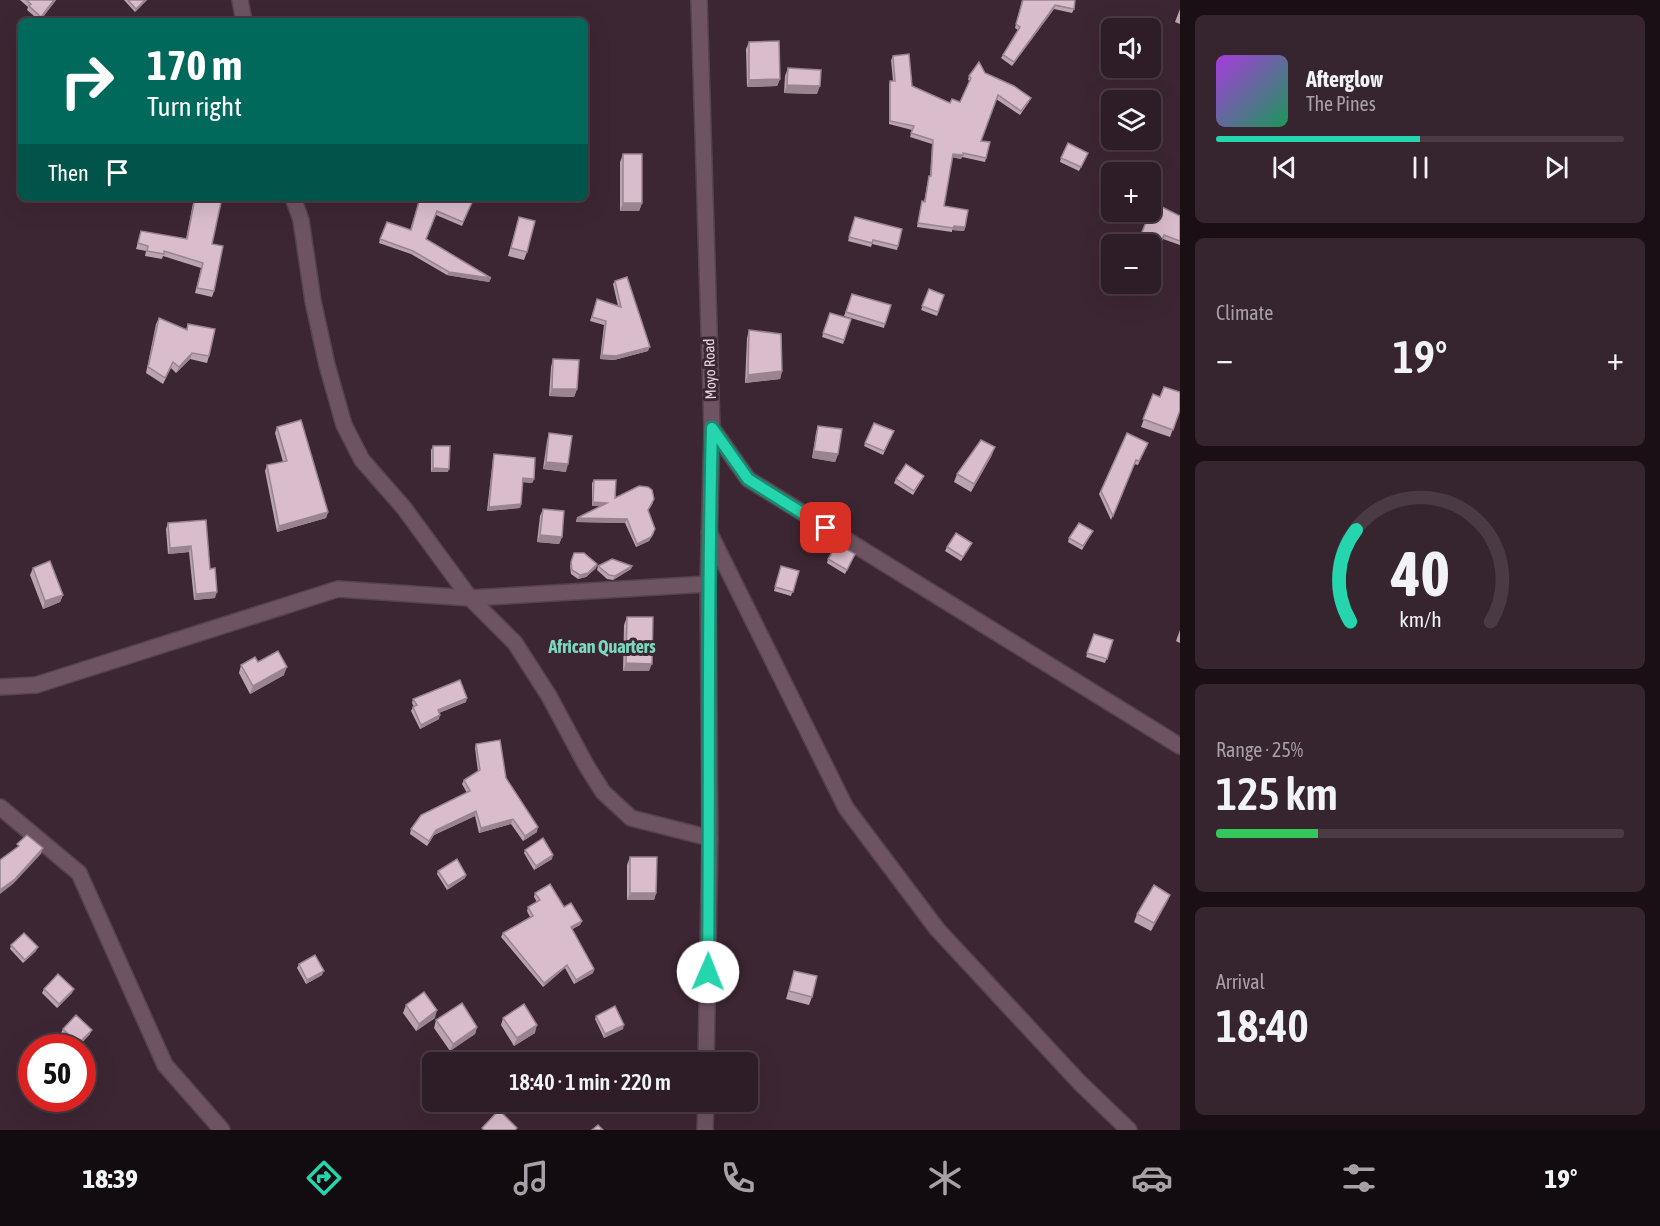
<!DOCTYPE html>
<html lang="en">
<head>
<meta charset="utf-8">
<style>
  :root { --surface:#2e1c26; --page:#36252e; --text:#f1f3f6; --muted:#a7a1a7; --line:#493a43; --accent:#25d5ae }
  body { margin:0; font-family:"Asap Condensed",sans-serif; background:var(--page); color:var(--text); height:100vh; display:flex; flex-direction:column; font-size:22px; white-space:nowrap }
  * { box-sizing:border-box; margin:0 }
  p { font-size:20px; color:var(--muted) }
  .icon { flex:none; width:33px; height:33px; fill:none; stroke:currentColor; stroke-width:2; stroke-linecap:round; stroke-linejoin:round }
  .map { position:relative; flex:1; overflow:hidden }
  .drawer { display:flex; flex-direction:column; gap:15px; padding:15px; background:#190f15; width:480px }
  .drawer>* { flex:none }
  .banner { position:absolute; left:18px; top:18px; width:570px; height:183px; border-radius:9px; box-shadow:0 6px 24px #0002,0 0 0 2px var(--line); background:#00695c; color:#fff; overflow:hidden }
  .buttons { position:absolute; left:1101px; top:18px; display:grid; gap:12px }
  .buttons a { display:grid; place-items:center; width:60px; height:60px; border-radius:9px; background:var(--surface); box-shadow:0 6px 24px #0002,0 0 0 2px var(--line); font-size:30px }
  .speed { position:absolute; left:18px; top:1034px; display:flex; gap:12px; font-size:30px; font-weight:700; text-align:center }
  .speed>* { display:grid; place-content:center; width:78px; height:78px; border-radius:50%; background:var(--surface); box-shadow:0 6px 24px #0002,0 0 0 2px var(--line); line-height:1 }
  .speed .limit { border:9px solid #d22; background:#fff; color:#111 }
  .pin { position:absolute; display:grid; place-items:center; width:51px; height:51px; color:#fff; margin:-26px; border-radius:12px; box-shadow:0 3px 9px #0006 }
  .me { position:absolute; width:66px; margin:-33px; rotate:1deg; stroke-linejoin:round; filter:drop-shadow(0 0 4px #0008) }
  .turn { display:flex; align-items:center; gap:21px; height:126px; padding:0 30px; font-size:27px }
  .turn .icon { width:78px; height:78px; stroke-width:2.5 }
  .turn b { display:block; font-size:42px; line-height:51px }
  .then { display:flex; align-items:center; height:57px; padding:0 30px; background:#0003; gap:12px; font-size:22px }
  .big { font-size:45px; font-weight:600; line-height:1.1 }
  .drawer .widget { flex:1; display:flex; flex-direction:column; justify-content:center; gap:9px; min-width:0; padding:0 21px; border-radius:9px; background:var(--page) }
  .drawer .dial { align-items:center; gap:0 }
  .dial svg { height:156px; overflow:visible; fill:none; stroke:var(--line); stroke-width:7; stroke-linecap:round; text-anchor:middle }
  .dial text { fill:var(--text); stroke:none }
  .song { display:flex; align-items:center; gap:18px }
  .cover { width:72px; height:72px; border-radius:9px; background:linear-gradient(135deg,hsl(280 70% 55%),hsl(150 70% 35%)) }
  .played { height:6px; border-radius:3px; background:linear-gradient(90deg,var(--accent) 50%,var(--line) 50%) }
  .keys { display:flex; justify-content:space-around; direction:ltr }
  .heat { display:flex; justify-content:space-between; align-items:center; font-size:33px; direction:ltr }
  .charge { height:9px; border-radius:4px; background:linear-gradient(90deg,#34c759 25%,var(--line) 0) }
  .trip { position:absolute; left:422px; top:1052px; width:336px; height:60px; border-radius:9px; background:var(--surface); box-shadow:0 6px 24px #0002,0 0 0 2px var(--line); font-weight:600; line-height:60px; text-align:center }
  .menu { display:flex; height:96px; justify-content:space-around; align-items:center; background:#120b0f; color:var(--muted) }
  .menu .icon { width:42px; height:42px }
  .menu .active { color:var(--accent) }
  .menu b { font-size:27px; color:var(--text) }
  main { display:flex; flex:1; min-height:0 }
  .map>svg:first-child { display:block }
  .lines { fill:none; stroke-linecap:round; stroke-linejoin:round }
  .minor-casing { stroke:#55434e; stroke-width:18 }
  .secondary-casing { stroke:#55434e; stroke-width:18 }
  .minor { stroke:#6e5462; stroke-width:15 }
  .secondary { stroke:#6e5462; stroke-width:15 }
  .wall { fill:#bba3b0 }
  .shaded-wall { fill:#998490 }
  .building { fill:#dabdcd; stroke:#998490; stroke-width:1.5 }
  .route-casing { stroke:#188a71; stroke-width:15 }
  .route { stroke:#25d5ae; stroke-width:10 }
  .labels { text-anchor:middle; stroke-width:6; stroke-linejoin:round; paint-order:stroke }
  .street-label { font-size:15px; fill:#e5d6de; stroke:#3d2633 }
  .quarter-label { font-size:18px; font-weight:bold; fill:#7bdabe; stroke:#3d2633 }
</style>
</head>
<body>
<main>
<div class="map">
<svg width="1180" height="1130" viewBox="0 0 1180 1130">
  <rect width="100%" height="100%" fill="#3d2633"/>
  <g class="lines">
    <defs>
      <g id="minor">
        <polyline points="240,0 244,21"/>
        <polyline points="293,198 301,220 313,301 327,365 344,425 362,460 404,508 470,598 515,643 549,696 586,765 603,792 631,818 710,838"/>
        <polyline points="712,428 748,479 1180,746"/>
        <polyline points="709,532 846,808 937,929 1080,1083 1129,1130"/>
        <polyline points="0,687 36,685 338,589 470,598 708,584"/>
        <polyline points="0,807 79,873 165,1065 222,1130"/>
      </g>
      <g id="secondary">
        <polyline points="699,0 712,428 708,584 710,838 706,1062"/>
        <polyline points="705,1130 706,1101"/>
      </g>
    </defs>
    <use href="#minor" class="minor-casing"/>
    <use href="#secondary" class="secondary-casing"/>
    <use href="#minor" class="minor"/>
    <use href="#secondary" class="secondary"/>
  </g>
  <g class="wall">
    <polygon points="20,0 56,0 40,21 27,10 28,7"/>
    <polygon points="124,0 147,0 135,12"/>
    <polygon points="1022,0 1074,9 1072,13 1054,9 1012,66 1001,58 1018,30 1015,28"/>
    <polygon points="1180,9 1180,24 1175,22"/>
    <polygon points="749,42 780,79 777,86 747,87 746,49"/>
    <polygon points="893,56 912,86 950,103 960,102 970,81 968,80 969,76 985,73 1029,102 1020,115 996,99 981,141 986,158 985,162 962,157 961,159 952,157 944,206 965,227 964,231 952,230 952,232 917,227 921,205 922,201 924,202 928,180 929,176 930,176 932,144 910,137 912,130 889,124 889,85 890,81 893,81 891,60"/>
    <polygon points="788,68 817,94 784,93 785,76"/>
    <polygon points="1122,68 1142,68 1134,78 1121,69"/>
    <polygon points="1088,153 1079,171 1060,162 1061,158"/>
    <polygon points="623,154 642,203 639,211 620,211 620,162"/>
    <polygon points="194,198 222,198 212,244 214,291 212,297 195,293 201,268 163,256 162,259 145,256 146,251 136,249 141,231 186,239"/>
    <polygon points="420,198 474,198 462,226 436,215 426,239 491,278 489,282 447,275 411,254 379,243 380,239 410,230"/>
    <polygon points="1180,216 1180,245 1163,239 1153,263 1150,262 1150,244"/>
    <polygon points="519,217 527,252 524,260 508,256"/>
    <polygon points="855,217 898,246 897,250 872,244 871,247 848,241"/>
    <polygon points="615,281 648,351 614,360 600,359 604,325 590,321 597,299 618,306 613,284"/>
    <polygon points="929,289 944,295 937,316 921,310"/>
    <polygon points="852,294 885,324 884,328 844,316"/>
    <polygon points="830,313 851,319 843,344 822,337"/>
    <polygon points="159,318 186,330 188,324 209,356 207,363 190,359 176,373 171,368 163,384 146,373 156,324"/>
    <polygon points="749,330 782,371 780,379 745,383 747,338"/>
    <polygon points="553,359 577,389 574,397 549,396 551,367"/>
    <polygon points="1153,394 1160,397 1180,410 1170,437 1141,427"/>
    <polygon points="874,423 894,431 883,455 864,446"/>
    <polygon points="818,426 838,454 835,462 812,458 816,433"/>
    <polygon points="277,427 328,512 326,518 277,532 265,471 267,465 283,462 275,433"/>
    <polygon points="549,433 566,472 543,469 547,441"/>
    <polygon points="1127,433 1148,443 1138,465 1134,464 1111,520 1099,494"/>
    <polygon points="433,446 448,472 431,472 431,450"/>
    <polygon points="494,454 534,479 532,483 523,482 521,504 520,508 487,511 493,458"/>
    <polygon points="992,455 971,492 954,482 957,474"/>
    <polygon points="924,476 922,480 913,495 894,483 896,479"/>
    <polygon points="594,480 615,498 653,503 648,511 654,533 649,541 636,547 625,523 576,522 577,518 600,506 592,506 592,483"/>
    <polygon points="543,509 562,537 559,544 537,542 540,516"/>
    <polygon points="206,520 210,569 215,598 194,600 189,552 168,554 166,529 168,523"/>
    <polygon points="1093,531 1082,550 1068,542 1069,538"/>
    <polygon points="972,543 961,561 945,551 947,547"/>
    <polygon points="574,553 597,564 596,568 586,577 578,579 571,574 570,566"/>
    <polygon points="855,554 845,574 827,563 828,559"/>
    <polygon points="598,566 632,566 631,569 613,580 607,579 597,570"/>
    <polygon points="781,566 799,571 791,596 774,591"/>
    <polygon points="33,568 63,595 60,602 43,609 30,575"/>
    <polygon points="627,617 649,671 623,671 624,625"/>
    <polygon points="1180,630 1180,643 1176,641"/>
    <polygon points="1094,634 1113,640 1105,663 1086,657"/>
    <polygon points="258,662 284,675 250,694 239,673 241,665"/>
    <polygon points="413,699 466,702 439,713 439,719 420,729 411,711 413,707 414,707 412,703"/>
    <polygon points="476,744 506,778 537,832 523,841 511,824 479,833 475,816 434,835 427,846 410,834 411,829 467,793 462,784 464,780 478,772 475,748"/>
    <polygon points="525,850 552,859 534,870 524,853"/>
    <polygon points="630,857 656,893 654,900 627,900 627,865"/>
    <polygon points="438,871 466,875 465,878 447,890 437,874"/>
    <polygon points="535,893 564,907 582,921 580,925 572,929 594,969 593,973 574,984 565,968 543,987 501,937 503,933 530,917 527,911 528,907 537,902 534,897"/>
    <polygon points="1170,895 1167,902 1151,931 1134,922 1137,914"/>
    <polygon points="11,945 36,951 23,963 10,949"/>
    <polygon points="299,964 322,975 306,984 297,968"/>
    <polygon points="794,971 812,997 809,1005 786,999"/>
    <polygon points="44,989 72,993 57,1008 42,993"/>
    <polygon points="406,1005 435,1018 416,1031 403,1013"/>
    <polygon points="596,1016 623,1029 604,1038 595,1019"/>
    <polygon points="503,1018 535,1033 514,1046 501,1025"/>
    <polygon points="436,1020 477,1027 475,1034 450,1051 434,1028"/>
    <polygon points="63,1029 90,1034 78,1047 76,1047 61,1033"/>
  </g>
  <g class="shaded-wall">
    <polygon points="54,0 56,0 40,21 41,17"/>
    <polygon points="145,0 147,0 135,12 136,9"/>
    <polygon points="1055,5 1054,9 1012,66 1014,62"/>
    <polygon points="780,79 777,86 747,87 749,80"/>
    <polygon points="787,85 820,86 817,94 784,93"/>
    <polygon points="953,154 963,155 961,159 951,157"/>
    <polygon points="623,203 642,203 639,211 620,211"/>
    <polygon points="954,226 965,227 964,231 952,230"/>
    <polygon points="449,272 491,278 489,282 447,275"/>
    <polygon points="650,347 648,351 614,360 600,359 602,355"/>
    <polygon points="192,353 190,359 176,373 179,367"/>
    <polygon points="782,371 780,379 745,383 748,375"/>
    <polygon points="552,389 577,389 574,397 549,396"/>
    <polygon points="995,447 992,455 971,492 974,484"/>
    <polygon points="814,451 838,454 835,462 812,458"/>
    <polygon points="546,462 568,464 566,472 543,469"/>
    <polygon points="433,468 449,469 448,472 431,472"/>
    <polygon points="523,478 534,479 532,483 522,482"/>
    <polygon points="593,502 607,503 606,506 592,506"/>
    <polygon points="521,504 520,508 487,511 489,507"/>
    <polygon points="328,512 326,518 277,532 279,526"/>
    <polygon points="577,518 627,519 625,523 576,522"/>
    <polygon points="655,529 649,541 636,547 637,544"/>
    <polygon points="540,535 562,537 559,544 537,542"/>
    <polygon points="191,546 189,552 168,554 170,548"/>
    <polygon points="597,564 596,568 586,577 578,579 580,575"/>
    <polygon points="632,566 631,569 613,580 615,576"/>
    <polygon points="217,592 215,598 194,600 196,594"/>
    <polygon points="63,595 60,602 43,609 45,601"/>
    <polygon points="626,663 652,664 649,671 623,671"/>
    <polygon points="287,667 284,675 250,694 253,686"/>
    <polygon points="467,698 466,702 436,714 438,710"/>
    <polygon points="440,715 439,719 420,729 421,725"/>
    <polygon points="476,811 475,816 434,835 427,846 429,841 436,830"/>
    <polygon points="513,819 511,824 479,833 481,828"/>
    <polygon points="538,827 537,832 523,841 525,836"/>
    <polygon points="43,848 41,854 13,884 0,894 0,890"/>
    <polygon points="553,855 552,859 534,870 536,866"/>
    <polygon points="466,875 465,878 447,890 448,886"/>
    <polygon points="630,893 656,893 654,900 627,900"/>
    <polygon points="1170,895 1167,902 1151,931 1154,923"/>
    <polygon points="582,921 580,925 569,931 571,927"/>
    <polygon points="38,947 36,951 23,963 25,960"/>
    <polygon points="567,965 565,968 543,987 544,983"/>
    <polygon points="594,969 593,973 574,984 576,980"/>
    <polygon points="324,971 322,975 306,984 307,980"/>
    <polygon points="74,989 72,993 57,1008 59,1004"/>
    <polygon points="437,1010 435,1018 416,1031 419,1024"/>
    <polygon points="537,1025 535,1033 514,1046 517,1038"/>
    <polygon points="624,1025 623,1029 604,1038 605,1034"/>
    <polygon points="477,1027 475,1034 450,1051 453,1044"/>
    <polygon points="92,1030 90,1034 77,1047 78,1044"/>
  </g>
  <g class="building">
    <polygon points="26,0 54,0 41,17 29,6 31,4"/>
    <polygon points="128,0 145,0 136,9"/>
    <polygon points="1023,0 1075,0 1074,9 1055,5 1014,62 1003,55 1020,27 1016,24"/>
    <polygon points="779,41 780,79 749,80 749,42"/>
    <polygon points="909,54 912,86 950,103 952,99 960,102 971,78 969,76 979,62 985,73 1014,86 1031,98 1021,111 998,95 981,141 990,142 986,158 963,153 963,155 953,154 944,206 968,210 965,227 954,226 953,228 918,223 922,201 925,202 929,176 931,176 933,140 911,133 914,126 890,121 890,81 895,81 893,56"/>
    <polygon points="788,68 821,70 820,86 787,85"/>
    <polygon points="1126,68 1141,68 1136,74"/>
    <polygon points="1068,143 1088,153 1081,167 1061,158"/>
    <rect x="623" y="154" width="19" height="49"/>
    <polygon points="195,198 222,198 212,244 223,246 214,291 197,288 203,263 164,251 164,254 147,251 148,246 138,243 141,231 187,239"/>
    <polygon points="420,198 474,198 463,222 437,211 426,239 491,278 449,272 413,251 380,239 387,222 411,230"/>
    <polygon points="1154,203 1180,216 1180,241 1164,235 1154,259 1150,257 1150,244 1137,244"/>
    <polygon points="519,217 535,221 527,252 511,248"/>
    <polygon points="855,217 902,229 898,246 873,240 872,243 849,237"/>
    <polygon points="627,277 650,347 616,356 602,355 606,321 592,317 597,299 621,307 615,281"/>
    <polygon points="929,289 944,295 938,312 922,306"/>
    <polygon points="852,294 891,305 885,324 846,312"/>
    <polygon points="830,313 851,319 844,340 823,333"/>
    <polygon points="159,318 187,330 188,324 215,329 209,356 192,353 179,367 173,362 165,378 148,367"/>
    <polygon points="749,330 781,334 782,371 748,375"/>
    <polygon points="553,359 579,360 577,389 552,389"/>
    <polygon points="1164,387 1180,392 1180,410 1173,430 1143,419 1153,394 1160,397"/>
    <polygon points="301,420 328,512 279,526 267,465 287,461 277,427"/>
    <polygon points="874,423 894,431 884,451 865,443"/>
    <polygon points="818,426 842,429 838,454 814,451"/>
    <polygon points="549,433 572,436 568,464 546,462"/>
    <polygon points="1127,433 1148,443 1139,461 1136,460 1113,516 1101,491"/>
    <polygon points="981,440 995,447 974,484 957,474"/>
    <polygon points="433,446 450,446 449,469 433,468"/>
    <polygon points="494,454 535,458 534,479 523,478 521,504 489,507"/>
    <polygon points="906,464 924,476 914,491 896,479"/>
    <polygon points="594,480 616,480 615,498 639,486 648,487 652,490 654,499 648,510 655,529 651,537 637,544 627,519 577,518 607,503 593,502"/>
    <polygon points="543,509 564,511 562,537 540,535"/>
    <polygon points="206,520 210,569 215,568 217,592 196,594 191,546 170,548 168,523"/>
    <polygon points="1079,523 1093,531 1083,546 1069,538"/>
    <polygon points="956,533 972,543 963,557 947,547"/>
    <polygon points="837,544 855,554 847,570 828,559"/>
    <polygon points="574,553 584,553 597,564 588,573 580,575 572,570 571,562"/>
    <polygon points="612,559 632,566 615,576 609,575 598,566"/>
    <polygon points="50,561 63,595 45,601 33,568"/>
    <polygon points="781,566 799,571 793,592 775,587"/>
    <polygon points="627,617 653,617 652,664 626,663"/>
    <polygon points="1094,634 1113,640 1107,659 1087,653"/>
    <polygon points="278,651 287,667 253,686 241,665 255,657 258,662"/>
    <polygon points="460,680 467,698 438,710 440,715 421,725 413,707 417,705 413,699"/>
    <polygon points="500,740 506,778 538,827 525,836 513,819 481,828 476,811 436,830 429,841 411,829 421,815 470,791 464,780 480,770 476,744"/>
    <polygon points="27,835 43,848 15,879 0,890 0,860 19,846 17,844"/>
    <polygon points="543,838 553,855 536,866 525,850"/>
    <polygon points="630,857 657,857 656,893 630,893"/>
    <polygon points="457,859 466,875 448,886 438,871"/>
    <polygon points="550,884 564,907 571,903 582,921 571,927 594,969 576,980 567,965 544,983 503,933 533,916 528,907 540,900 535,893"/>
    <polygon points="1154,885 1170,895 1154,923 1137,914"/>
    <polygon points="24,933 38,947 25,960 11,945"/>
    <polygon points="315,955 324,971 307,980 299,964"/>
    <polygon points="794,971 817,976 812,997 789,991"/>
    <polygon points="58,974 74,989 59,1004 44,989"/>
    <polygon points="424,992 437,1010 419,1024 406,1005"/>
    <polygon points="462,1003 477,1027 453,1044 436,1020"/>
    <polygon points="524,1004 537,1025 517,1038 503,1018"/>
    <polygon points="615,1006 624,1025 605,1034 596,1016"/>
    <polygon points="76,1015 92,1030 78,1044 63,1029"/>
    <polygon points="499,1110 517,1128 515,1130 484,1130 482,1128"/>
    <polygon points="598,1125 603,1130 592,1130"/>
  </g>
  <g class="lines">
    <defs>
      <path id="route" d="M708 972C710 791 707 609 712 428L748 479 826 528"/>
    </defs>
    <use href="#route" class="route-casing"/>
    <use href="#route" class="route"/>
  </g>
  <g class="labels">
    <g class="street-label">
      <text transform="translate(710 369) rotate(-92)" y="5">Moyo Road</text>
    </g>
    <g class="quarter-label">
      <text x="602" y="653">African Quarters</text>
    </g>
  </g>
</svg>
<div class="buttons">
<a><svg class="icon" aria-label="sound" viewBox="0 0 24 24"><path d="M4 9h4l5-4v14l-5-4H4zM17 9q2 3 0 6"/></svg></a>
<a><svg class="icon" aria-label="layers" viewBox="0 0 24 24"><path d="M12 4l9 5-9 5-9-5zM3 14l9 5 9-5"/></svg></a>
<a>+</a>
<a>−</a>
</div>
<div class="speed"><div class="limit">50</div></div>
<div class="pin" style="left:826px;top:528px;background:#d93025"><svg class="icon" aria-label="arrive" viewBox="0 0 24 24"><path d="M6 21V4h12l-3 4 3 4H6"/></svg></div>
<svg class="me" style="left:708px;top:972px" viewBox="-20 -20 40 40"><circle r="19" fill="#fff"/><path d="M0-13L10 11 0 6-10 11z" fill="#25d5ae"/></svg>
<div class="trip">18:40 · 1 min · 220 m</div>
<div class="banner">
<div class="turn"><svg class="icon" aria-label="right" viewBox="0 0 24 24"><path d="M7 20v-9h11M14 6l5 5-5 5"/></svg><div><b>170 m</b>Turn right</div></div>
<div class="then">Then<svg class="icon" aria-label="arrive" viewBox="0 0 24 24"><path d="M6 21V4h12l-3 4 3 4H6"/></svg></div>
</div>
</div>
<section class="drawer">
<div class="widget">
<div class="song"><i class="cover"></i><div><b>Afterglow</b><p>The Pines</p></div></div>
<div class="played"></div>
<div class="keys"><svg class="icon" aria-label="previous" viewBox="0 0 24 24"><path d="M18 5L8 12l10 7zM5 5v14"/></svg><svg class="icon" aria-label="pause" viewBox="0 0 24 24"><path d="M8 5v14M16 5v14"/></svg><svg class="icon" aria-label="next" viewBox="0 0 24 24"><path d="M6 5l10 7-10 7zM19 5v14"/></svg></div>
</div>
<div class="widget"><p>Climate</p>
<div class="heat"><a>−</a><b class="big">19°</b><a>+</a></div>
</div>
<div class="widget dial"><svg viewBox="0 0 100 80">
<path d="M14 69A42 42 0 1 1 86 69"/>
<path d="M14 69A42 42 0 0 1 17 22" stroke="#25d5ae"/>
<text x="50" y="56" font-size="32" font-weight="700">40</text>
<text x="50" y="72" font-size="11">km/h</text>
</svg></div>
<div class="widget"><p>Range · 25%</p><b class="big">125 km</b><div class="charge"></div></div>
<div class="widget"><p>Arrival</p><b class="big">18:40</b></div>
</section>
</main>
<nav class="menu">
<b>18:39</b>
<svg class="icon active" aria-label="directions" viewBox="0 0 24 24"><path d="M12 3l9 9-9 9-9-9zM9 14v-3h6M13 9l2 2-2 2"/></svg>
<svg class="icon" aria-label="music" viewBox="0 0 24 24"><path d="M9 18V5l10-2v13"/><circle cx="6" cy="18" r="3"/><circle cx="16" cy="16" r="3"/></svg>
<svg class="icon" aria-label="phone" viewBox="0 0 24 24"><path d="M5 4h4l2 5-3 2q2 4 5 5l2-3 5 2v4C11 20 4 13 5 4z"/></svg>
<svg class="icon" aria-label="climate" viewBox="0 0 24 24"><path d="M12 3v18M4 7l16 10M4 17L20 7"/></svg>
<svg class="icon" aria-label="car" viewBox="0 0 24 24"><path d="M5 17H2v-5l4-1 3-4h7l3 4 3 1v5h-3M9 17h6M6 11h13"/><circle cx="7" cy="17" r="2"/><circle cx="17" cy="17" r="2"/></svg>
<svg class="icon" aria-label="filters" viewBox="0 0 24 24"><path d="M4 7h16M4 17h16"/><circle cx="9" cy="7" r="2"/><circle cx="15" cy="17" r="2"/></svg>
<b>19°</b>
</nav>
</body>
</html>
